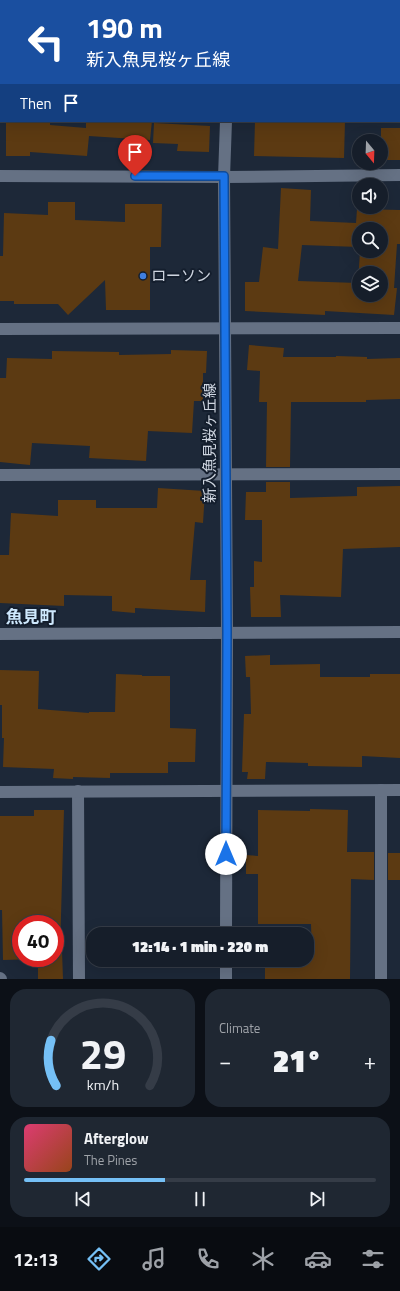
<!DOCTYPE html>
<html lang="en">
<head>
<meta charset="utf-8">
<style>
  :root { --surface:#161e2a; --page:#1f2732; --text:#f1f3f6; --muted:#9ea2a8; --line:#353c47; --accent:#75c0f6 }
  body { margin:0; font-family:"Titillium Web","Noto Sans JP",sans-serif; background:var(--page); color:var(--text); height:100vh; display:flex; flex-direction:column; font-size:15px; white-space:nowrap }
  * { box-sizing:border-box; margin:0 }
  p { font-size:13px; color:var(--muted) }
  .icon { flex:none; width:22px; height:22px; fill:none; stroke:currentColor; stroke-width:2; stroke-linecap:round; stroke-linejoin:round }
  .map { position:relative; height:979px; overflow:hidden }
  .panel { display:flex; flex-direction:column; gap:10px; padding:10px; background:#0c1017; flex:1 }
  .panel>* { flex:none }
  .hud { position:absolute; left:0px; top:0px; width:400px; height:122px; box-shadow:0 4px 16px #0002,0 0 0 1px var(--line); background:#1a4fa0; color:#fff; overflow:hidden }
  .needle { width:26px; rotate:161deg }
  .controls { position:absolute; left:352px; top:134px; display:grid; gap:8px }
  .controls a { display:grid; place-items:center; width:36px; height:36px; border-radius:50%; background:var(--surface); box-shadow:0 4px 16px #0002,0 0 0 1px var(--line); font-size:20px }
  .speed { position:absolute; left:12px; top:915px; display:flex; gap:8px; font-size:20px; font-weight:700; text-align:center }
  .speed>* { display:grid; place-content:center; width:52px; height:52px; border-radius:50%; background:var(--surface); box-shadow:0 4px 16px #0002,0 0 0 1px var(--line); line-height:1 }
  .speed .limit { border:6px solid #d22; background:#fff; color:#111 }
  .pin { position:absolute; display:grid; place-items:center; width:34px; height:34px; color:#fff; margin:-41px -17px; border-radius:50% 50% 50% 0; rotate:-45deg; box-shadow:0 0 4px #0007 }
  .pin .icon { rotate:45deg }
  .me { position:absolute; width:44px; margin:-22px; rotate:0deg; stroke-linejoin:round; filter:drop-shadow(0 0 3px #0008) }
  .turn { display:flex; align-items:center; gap:14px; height:84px; padding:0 20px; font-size:18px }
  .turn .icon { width:52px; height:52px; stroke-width:2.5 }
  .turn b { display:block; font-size:28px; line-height:34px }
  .then { display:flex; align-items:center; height:38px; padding:0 20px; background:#0003; gap:8px; font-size:15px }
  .big { font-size:30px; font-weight:800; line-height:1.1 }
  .panel .widget { flex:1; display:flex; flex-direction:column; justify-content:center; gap:6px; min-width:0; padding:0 14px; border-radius:16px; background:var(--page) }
  .panel .dial { align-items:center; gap:0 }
  .dial svg { height:104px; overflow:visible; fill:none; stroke:var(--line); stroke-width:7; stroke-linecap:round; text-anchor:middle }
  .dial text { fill:var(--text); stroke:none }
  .song { display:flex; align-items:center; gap:12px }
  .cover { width:48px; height:48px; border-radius:6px; background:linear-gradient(135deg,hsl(340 70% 55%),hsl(20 70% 35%)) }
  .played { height:4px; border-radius:2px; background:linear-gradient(90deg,var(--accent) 40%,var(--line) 40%) }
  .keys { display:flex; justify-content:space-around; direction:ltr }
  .heat { display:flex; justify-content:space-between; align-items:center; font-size:22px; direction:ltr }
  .panel .tiles { flex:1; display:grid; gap:10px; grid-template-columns:1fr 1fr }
  .widget:last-child { grid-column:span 2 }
  .trip { position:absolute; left:86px; top:927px; width:228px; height:40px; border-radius:16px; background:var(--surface); box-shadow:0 4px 16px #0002,0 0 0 1px var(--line); font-weight:800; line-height:40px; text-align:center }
  .dock { display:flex; height:64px; justify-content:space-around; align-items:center; background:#090c11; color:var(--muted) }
  .dock .icon { width:28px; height:28px }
  .dock .selected { color:var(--accent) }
  .dock b { font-size:18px; color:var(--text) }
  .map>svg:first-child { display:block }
  .forest { fill:url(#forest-crowns) }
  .building { fill:#5c3a12; fill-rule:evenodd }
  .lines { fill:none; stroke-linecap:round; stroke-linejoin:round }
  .minor { stroke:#657184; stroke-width:12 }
  .tertiary { stroke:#657184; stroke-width:12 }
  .route-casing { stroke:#114b97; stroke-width:10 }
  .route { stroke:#1a73e8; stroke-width:7 }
  .shop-dot { fill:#3f7fe0; stroke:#141e2d; stroke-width:1.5 }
  .labels { text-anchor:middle; stroke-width:4; stroke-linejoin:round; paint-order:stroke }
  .poi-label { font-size:15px; fill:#ced5e0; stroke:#141e2d; text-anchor:start }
  .street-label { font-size:15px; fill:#ced5e0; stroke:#141e2d }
  .quarter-label { font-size:17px; font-weight:bold; fill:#cee8fd; stroke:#141e2d }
</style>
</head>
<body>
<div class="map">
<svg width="400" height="979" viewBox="0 0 400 979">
  <defs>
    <pattern id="forest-crowns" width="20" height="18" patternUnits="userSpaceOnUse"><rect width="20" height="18" fill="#203a18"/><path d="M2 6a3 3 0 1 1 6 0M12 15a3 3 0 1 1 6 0" fill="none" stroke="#3f5639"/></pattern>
  </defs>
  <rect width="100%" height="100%" fill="#1d2838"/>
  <g class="forest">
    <polygon points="0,0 66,0 64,1 1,1 1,37 0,37"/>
    <polygon points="205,0 400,0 400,37 399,37 399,1 209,1"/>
  </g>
  <g class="building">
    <polygon points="6,121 50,121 50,125 86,128 86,121 152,121 150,140 89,136 87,156 30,152 30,156 6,156"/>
    <polygon points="255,121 345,121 344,158 254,156"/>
    <polygon points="154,123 210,126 209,152 177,151 178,144 153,143"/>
    <rect x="381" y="128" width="19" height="32"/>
    <path d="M281 188 311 190 310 221 356 223 357 209 400 210V244H397L394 288H397L394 315 325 311V315L245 311V282H259L263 247 278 249ZM359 229H381V251H360L358 283 298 281 302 245 359 247ZM359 273H381V295H359Z"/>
    <polygon points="48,202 75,202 75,220 125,222 125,204 162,204 161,247 150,247 150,310 106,310 105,280 68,315 58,304 14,304 14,301 0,301 0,256 3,256 4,213 48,215"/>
    <polygon points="249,345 284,348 283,357 336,357 336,356 367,357 367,359 400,358 400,399 366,400 366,402 291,402 290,467 266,467 267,402 259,402 260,371 247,370"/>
    <polygon points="171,350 207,351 206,373 203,373 203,401 194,401 192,433 148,431 146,461 89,458 90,446 32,443 30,465 0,462 0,378 6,378 7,358 52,359 52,351 119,352 119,355 171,354"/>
    <polygon points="266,482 290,482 290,498 357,496 357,487 400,486 400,547 343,549 341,597 280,595 281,617 251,617 250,587 254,587 254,561 262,562 262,520 245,520 246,492 266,492"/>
    <polygon points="158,488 205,491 203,523 195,522 190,580 206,580 205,612 135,608 135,613 112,611 112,596 64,595 64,606 0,603 0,555 9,555 11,513 58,516 58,500 96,500 96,508 157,508"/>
    <polygon points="270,655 270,665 320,664 320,677 370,677 370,674 400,674 400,758 362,756 362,767 308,766 308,763 266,762 265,779 247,779 248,772 242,772 244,714 251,714 250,677 246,677 245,656"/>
    <polygon points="0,670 39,671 38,709 89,713 89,712 115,712 116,674 142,675 142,676 170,676 170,728 196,729 195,762 168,762 168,773 110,773 110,778 73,777 73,779 53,778 54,769 3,767 4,738 2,738 2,705 0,705"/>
    <polygon points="310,809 348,810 347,852 374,852 374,880 351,879 350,979 265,979 265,960 312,960 311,924 258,924 258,874 246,874 246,855 258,856 258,810 310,811"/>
    <path d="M34 810H64L60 951H62L63 979H38V959L3 960 2 910H0V816H34ZM21 924H55V958H21Z"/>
    <rect x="388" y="853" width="12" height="27"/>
  </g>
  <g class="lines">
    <g class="minor">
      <polyline points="176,0 180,1"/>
      <polyline points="76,1 78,0"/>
      <polyline points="0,48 1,48"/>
      <polyline points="399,61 400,61"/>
      <polyline points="226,121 224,177 400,175"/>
      <polyline points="0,329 400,328"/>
      <polyline points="0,475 400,474"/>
      <polyline points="381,790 381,979"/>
      <polyline points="78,791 79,979"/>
      <polyline points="0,792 400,790"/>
      <polyline points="0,978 1,979"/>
    </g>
    <g class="tertiary">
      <polyline points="0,176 224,177 227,632 226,934"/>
      <polyline points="0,634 400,632"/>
      <polyline points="226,979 226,960"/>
    </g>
  </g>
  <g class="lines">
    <defs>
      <polyline id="route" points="135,176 224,176 227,632 226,854"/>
    </defs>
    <use href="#route" class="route-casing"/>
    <use href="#route" class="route"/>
  </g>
  <circle class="shop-dot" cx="143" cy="276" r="4"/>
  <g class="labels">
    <g class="poi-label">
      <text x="151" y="281">ローソン</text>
    </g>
    <g class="street-label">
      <text transform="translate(210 443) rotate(-90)" y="5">新入魚見桜ヶ丘線</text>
    </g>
    <g class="quarter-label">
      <text x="31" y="623">魚見町</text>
    </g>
  </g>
</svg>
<div class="controls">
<a><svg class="needle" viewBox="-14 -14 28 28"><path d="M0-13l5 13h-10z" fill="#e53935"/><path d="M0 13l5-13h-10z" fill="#9ea2a8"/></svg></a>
<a><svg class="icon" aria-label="sound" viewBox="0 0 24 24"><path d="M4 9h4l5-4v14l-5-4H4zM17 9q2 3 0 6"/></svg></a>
<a><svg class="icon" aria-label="search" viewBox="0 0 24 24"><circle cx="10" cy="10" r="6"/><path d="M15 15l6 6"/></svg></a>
<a><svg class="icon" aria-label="layers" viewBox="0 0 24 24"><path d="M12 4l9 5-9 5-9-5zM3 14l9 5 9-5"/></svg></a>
</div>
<div class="speed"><div class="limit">40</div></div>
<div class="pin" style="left:135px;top:176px;background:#d93025"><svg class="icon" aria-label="arrive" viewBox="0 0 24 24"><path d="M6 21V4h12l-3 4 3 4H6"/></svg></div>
<svg class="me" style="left:226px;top:854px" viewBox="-20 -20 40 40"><circle r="19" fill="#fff"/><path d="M0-13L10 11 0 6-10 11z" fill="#1a73e8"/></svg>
<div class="trip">12:14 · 1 min · 220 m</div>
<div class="hud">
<div class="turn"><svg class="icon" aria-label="left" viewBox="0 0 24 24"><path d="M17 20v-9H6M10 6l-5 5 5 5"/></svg><div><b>190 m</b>新入魚見桜ヶ丘線</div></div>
<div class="then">Then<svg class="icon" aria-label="arrive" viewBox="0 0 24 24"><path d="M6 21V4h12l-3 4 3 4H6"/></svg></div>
</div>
</div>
<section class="panel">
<div class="tiles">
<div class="widget dial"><svg viewBox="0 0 100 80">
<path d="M14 69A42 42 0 1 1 86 69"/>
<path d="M14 69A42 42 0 0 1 10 34" stroke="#75c0f6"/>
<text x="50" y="56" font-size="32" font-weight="700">29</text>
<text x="50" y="72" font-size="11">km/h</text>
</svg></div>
<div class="widget"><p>Climate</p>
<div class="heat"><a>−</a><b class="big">21°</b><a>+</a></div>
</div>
<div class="widget">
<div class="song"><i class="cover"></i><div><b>Afterglow</b><p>The Pines</p></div></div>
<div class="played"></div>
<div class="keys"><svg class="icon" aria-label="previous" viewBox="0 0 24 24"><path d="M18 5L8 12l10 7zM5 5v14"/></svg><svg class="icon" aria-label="pause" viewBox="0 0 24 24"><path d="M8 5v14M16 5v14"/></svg><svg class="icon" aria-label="next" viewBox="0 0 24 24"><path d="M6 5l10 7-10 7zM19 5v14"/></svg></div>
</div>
</div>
</section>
<nav class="dock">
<b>12:13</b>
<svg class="icon selected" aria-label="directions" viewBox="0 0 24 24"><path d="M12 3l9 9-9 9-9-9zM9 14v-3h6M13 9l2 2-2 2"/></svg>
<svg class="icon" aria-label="music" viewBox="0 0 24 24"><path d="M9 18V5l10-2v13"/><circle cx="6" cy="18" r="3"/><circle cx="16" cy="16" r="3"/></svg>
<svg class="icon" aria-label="phone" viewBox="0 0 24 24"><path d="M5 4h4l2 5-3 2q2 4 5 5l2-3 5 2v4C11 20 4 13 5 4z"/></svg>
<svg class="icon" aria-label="climate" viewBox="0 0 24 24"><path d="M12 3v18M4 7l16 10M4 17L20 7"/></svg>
<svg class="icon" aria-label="car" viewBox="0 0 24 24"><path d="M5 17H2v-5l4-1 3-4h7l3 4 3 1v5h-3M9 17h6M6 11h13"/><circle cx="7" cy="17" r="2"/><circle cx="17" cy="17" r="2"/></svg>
<svg class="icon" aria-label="filters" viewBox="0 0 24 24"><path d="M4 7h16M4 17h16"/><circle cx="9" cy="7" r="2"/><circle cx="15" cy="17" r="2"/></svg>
</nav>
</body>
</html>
